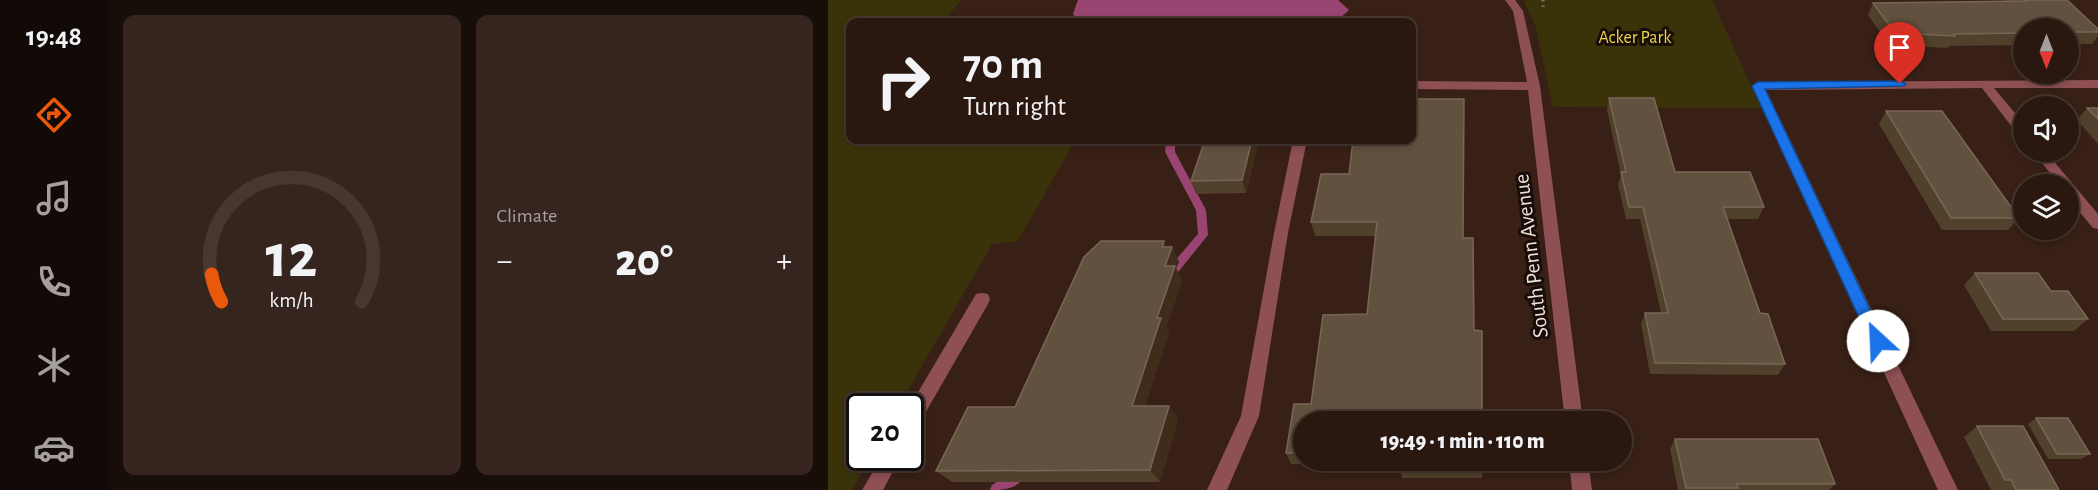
<!DOCTYPE html>
<html lang="en">
<head>
<meta charset="utf-8">
<style>
  :root { --surface:#2a1810; --page:#36251e; --text:#f1f3f6; --muted:#a5a09f; --line:#463730; --accent:#ea580c }
  body { margin:0; font-family:"Alegreya Sans",sans-serif; background:var(--page); color:var(--text); height:100vh; display:flex; flex-direction:column; font-size:22px; white-space:nowrap }
  * { box-sizing:border-box; margin:0 }
  p { font-size:20px; color:var(--muted) }
  .icon { flex:none; width:33px; height:33px; fill:none; stroke:currentColor; stroke-width:2; stroke-linecap:round; stroke-linejoin:round }
  .map { position:relative; flex:1; overflow:hidden }
  .sheet { display:flex; flex-direction:column; gap:15px; padding:15px; background:#170d09; width:720px }
  .sheet>* { flex:none }
  .top-card { position:absolute; left:18px; top:18px; width:570px; height:126px; border-radius:12px; box-shadow:0 3px 9px #0003,0 0 0 2px var(--line); background:#2a1810; color:var(--text); overflow:hidden }
  .needle { width:39px; rotate:180deg }
  .fabs { position:absolute; left:1185px; top:18px; display:grid; gap:12px }
  .fabs a { display:grid; place-items:center; width:66px; height:66px; border-radius:50%; background:var(--surface); box-shadow:0 3px 9px #0003,0 0 0 2px var(--line); font-size:30px }
  .speed { position:absolute; left:18px; top:393px; display:flex; gap:12px; font-size:30px; font-weight:700; text-align:center }
  .speed>* { display:grid; place-content:center; width:78px; height:78px; border-radius:50%; background:var(--surface); box-shadow:0 3px 9px #0003,0 0 0 2px var(--line); line-height:1 }
  .speed .limit { border:3px solid #111; border-radius:9px; background:#fff; color:#111 }
  .pin { position:absolute; display:grid; place-items:center; width:51px; height:51px; color:#fff; margin:-62px -26px; border-radius:50% 50% 50% 0; rotate:-45deg; box-shadow:0 0 6px #0007 }
  .pin .icon { rotate:45deg }
  .me { position:absolute; width:66px; margin:-33px; rotate:335deg; stroke-linejoin:round; filter:drop-shadow(0 0 4px #0008) }
  .turn { display:flex; align-items:center; gap:21px; height:126px; padding:0 18px; font-size:27px }
  .turn .icon { width:78px; height:78px; stroke-width:2.5 }
  .turn b { display:block; font-size:42px; line-height:51px }
  .big { font-size:45px; font-weight:800; line-height:1.1 }
  .sheet .tile { flex:1; display:flex; flex-direction:column; justify-content:center; gap:9px; min-width:0; padding:0 21px; border-radius:12px; background:var(--page) }
  .sheet .dial { align-items:center; gap:0 }
  .dial svg { height:156px; overflow:visible; fill:none; stroke:var(--line); stroke-width:7; stroke-linecap:round; text-anchor:middle }
  .dial text { fill:var(--text); stroke:none }
  .heat { display:flex; justify-content:space-between; align-items:center; font-size:33px; direction:ltr }
  .sheet .tiles { flex:1; display:grid; gap:15px; grid-template-columns:repeat(2,1fr) }
  .trip { position:absolute; left:465px; top:411px; width:339px; height:60px; border-radius:30px; background:var(--surface); box-shadow:0 3px 9px #0003,0 0 0 2px var(--line); font-weight:800; line-height:60px; text-align:center }
  main { display:flex; flex:1; min-height:0 }
  .tabs { display:flex; flex-direction:column; width:108px; justify-content:space-around; align-items:center; background:#110a06; color:var(--muted) }
  .tabs .icon { width:42px; height:42px }
  .tabs .on { color:var(--accent) }
  .tabs b { font-size:27px; color:var(--text) }
  .map>svg:first-child { display:block }
  .green { fill:#3a330a }
  .water { fill:#994471 }
  .lines { fill:none; stroke-linecap:round; stroke-linejoin:round }
  .stream { fill:#994471; fill-rule:evenodd }
  .path { stroke:#857067; stroke-width:3; stroke-dasharray:1.5 4; stroke-linecap:butt }
  .minor { fill:#8e5054; fill-rule:evenodd }
  .wall { fill:#51402c }
  .shaded-wall { fill:#402c1b }
  .building { fill:#62513e; stroke:#786756; stroke-width:1.5 }
  .route { fill:#1a73e8; stroke:#114b97; stroke-width:1.5 }
  .labels { text-anchor:middle; stroke-width:6; stroke-linejoin:round; paint-order:stroke }
  .far-park-label { font-size:18px; fill:#edd449; stroke:#170d08 }
  .street-label { font-size:22px; fill:#f0dfd8; stroke:#170d08 }
</style>
</head>
<body>
<main>
<nav class="tabs">
<b>19:48</b>
<svg class="icon on" aria-label="directions" viewBox="0 0 24 24"><path d="M12 3l9 9-9 9-9-9zM9 14v-3h6M13 9l2 2-2 2"/></svg>
<svg class="icon" aria-label="music" viewBox="0 0 24 24"><path d="M9 18V5l10-2v13"/><circle cx="6" cy="18" r="3"/><circle cx="16" cy="16" r="3"/></svg>
<svg class="icon" aria-label="phone" viewBox="0 0 24 24"><path d="M5 4h4l2 5-3 2q2 4 5 5l2-3 5 2v4C11 20 4 13 5 4z"/></svg>
<svg class="icon" aria-label="climate" viewBox="0 0 24 24"><path d="M12 3v18M4 7l16 10M4 17L20 7"/></svg>
<svg class="icon" aria-label="car" viewBox="0 0 24 24"><path d="M5 17H2v-5l4-1 3-4h7l3 4 3 1v5h-3M9 17h6M6 11h13"/><circle cx="7" cy="17" r="2"/><circle cx="17" cy="17" r="2"/></svg>
</nav>
<section class="sheet">
<div class="tiles">
<div class="tile dial"><svg viewBox="0 0 100 80">
<path d="M14 69A42 42 0 1 1 86 69"/>
<path d="M14 69A42 42 0 0 1 9 55" stroke="#ea580c"/>
<text x="50" y="56" font-size="32" font-weight="700">12</text>
<text x="50" y="72" font-size="11">km/h</text>
</svg></div>
<div class="tile"><p>Climate</p>
<div class="heat"><a>−</a><b class="big">20°</b><a>+</a></div>
</div>
</div>
</section>
<div class="map">
<svg width="1270" height="490" viewBox="0 0 1270 490">
  <rect width="100%" height="100%" fill="#382016"/>
  <g class="green">
    <polygon points="0,0 133,0 115,22 22,22 22,140 247,140 190,241 164,244 71,406 32,406 32,458 42,458 24,490 0,490"/>
    <polygon points="696,0 884,0 933,108 725,107 707,25"/>
  </g>
  <polygon class="water" points="250,0 510,0 521,10 511,19 503,22 250,22 245,14"/>
  <g class="lines">
    <g class="stream">
      <polygon points="338,140 347,140 347,152 378,210 380,235 347,276 339,276 338,273 339,270 370,234 368,210 337,152"/>
      <path d="M190 468 195 470 197 475C190 489 176 490 162 490L164 485Z"/>
    </g>
    <polyline class="path" points="715,0 715,11"/>
    <g class="minor">
      <polygon points="677,0 687,0 695,11 712,86 755,422 737,422 700,90 584,89 584,81 699,82 685,11"/>
      <polygon points="1270,80 1270,88 1166,88 1196,124 1196,137 1191,136 1154,88 938,90 1130,490 1110,490 924,86 930,82"/>
      <polygon points="465,140 479,140 460,233 431,416 399,490 379,490 413,416 446,233"/>
      <polygon points="1205,152 1218,152 1270,214 1270,229 1265,228 1240,198 1240,184 1231,184"/>
      <polygon points="154,293 160,294 162,299 160,304 88,429 82,431 82,406 148,294"/>
      <polygon points="53,458 72,458 55,490 34,490"/>
      <polygon points="741,460 760,460 764,490 744,490"/>
    </g>
  </g>
  <g class="wall">
    <polygon points="1178,0 1239,0 1270,29 1270,36 1264,44 1240,44 1240,28 1196,28 1196,45 1121,46 1120,48 1061,45 1040,15 1045,3 1179,1"/>
    <polygon points="781,98 847,172 936,207 930,219 900,219 932,313 957,364 950,375 822,374 813,324 817,313 833,313 812,219 798,219 790,185 793,175 779,110"/>
    <polygon points="1259,108 1270,108 1270,144 1249,120"/>
    <polygon points="1058,111 1191,218 1180,230 1114,230 1051,124"/>
    <polygon points="377,140 431,140 418,193 368,194 363,181"/>
    <polygon points="521,174 635,238 476,422 476,460 654,460 654,478 574,478 572,464 463,464 458,453 483,404 539,314 548,236 487,236 483,222"/>
    <polygon points="336,241 339,247 351,262 348,268 354,280 338,328 341,332 317,406 350,419 332,482 124,482 108,471 187,407"/>
    <polygon points="1147,273 1223,291 1260,319 1246,331 1163,331 1136,285"/>
    <polygon points="1208,418 1262,454 1253,459 1220,459 1200,424"/>
    <polygon points="1149,426 1231,490 1163,490 1136,437"/>
    <polygon points="847,439 1007,484 1001,490 850,490 842,449"/>
  </g>
  <g class="shaded-wall">
    <polygon points="424,140 431,140 418,193 414,180"/>
    <polygon points="336,241 342,252 344,247 351,262 348,268 354,280 338,328 341,332 313,419 304,406 329,318 337,266 334,247"/>
    <polygon points="341,406 350,419 332,482 322,470"/>
  </g>
  <g class="building">
    <polygon points="1196,0 1239,0 1270,29 1270,32 1240,32 1240,28 1196,28 1196,33 1126,34 1127,36 1067,33 1045,3 1198,1"/>
    <polygon points="781,98 826,98 847,172 922,172 936,207 895,207 932,313 940,314 957,364 827,363 817,313 840,313 815,207 801,207 793,172 798,172"/>
    <polygon points="584,99 636,99 635,238 645,238 646,330 654,331 654,422 476,422 476,453 458,453 466,404 483,404 495,315 539,314 549,222 483,222 493,174 521,174 525,140 584,140"/>
    <polygon points="1259,108 1270,108 1270,119"/>
    <polygon points="1058,111 1114,111 1191,218 1123,218"/>
    <polygon points="377,140 424,140 414,180 363,181"/>
    <polygon points="273,241 336,241 334,247 344,247 337,266 347,266 329,318 333,318 304,406 341,406 322,470 108,471 140,407 187,407 256,257"/>
    <polygon points="1147,273 1210,273 1223,291 1240,291 1260,319 1175,319"/>
    <polygon points="1208,418 1240,418 1262,454 1229,454"/>
    <polygon points="1149,426 1195,426 1231,490 1188,490 1183,480 1177,480"/>
    <polygon points="847,439 990,439 1007,484 909,484 910,488 858,488"/>
    <polygon points="573,460 654,460 654,467 572,467"/>
  </g>
  <polygon class="route" points="1072,81 1078,84 1076,86 937,89 1057,341 1050,347 1042,341 924,86 930,82"/>
  <g class="labels">
    <g class="far-park-label">
      <text x="807" y="43">Acker Park</text>
    </g>
    <g class="street-label">
      <text transform="translate(702 256) rotate(-97)" y="8">South Penn Avenue</text>
    </g>
  </g>
</svg>
<div class="fabs">
<a><svg class="needle" viewBox="-14 -14 28 28"><path d="M0-13l5 13h-10z" fill="#e53935"/><path d="M0 13l5-13h-10z" fill="#a5a09f"/></svg></a>
<a><svg class="icon" aria-label="sound" viewBox="0 0 24 24"><path d="M4 9h4l5-4v14l-5-4H4zM17 9q2 3 0 6"/></svg></a>
<a><svg class="icon" aria-label="layers" viewBox="0 0 24 24"><path d="M12 4l9 5-9 5-9-5zM3 14l9 5 9-5"/></svg></a>
</div>
<div class="speed"><div class="limit">20</div></div>
<div class="pin" style="left:1072px;top:84px;background:#d93025"><svg class="icon" aria-label="arrive" viewBox="0 0 24 24"><path d="M6 21V4h12l-3 4 3 4H6"/></svg></div>
<svg class="me" style="left:1050px;top:341px" viewBox="-20 -20 40 40"><circle r="19" fill="#fff"/><path d="M0-13L10 11 0 6-10 11z" fill="#1a73e8"/></svg>
<div class="trip">19:49 · 1 min · 110 m</div>
<div class="top-card">
<div class="turn"><svg class="icon" aria-label="right" viewBox="0 0 24 24"><path d="M7 20v-9h11M14 6l5 5-5 5"/></svg><div><b>70 m</b>Turn right</div></div>
</div>
</div>
</main>
</body>
</html>
